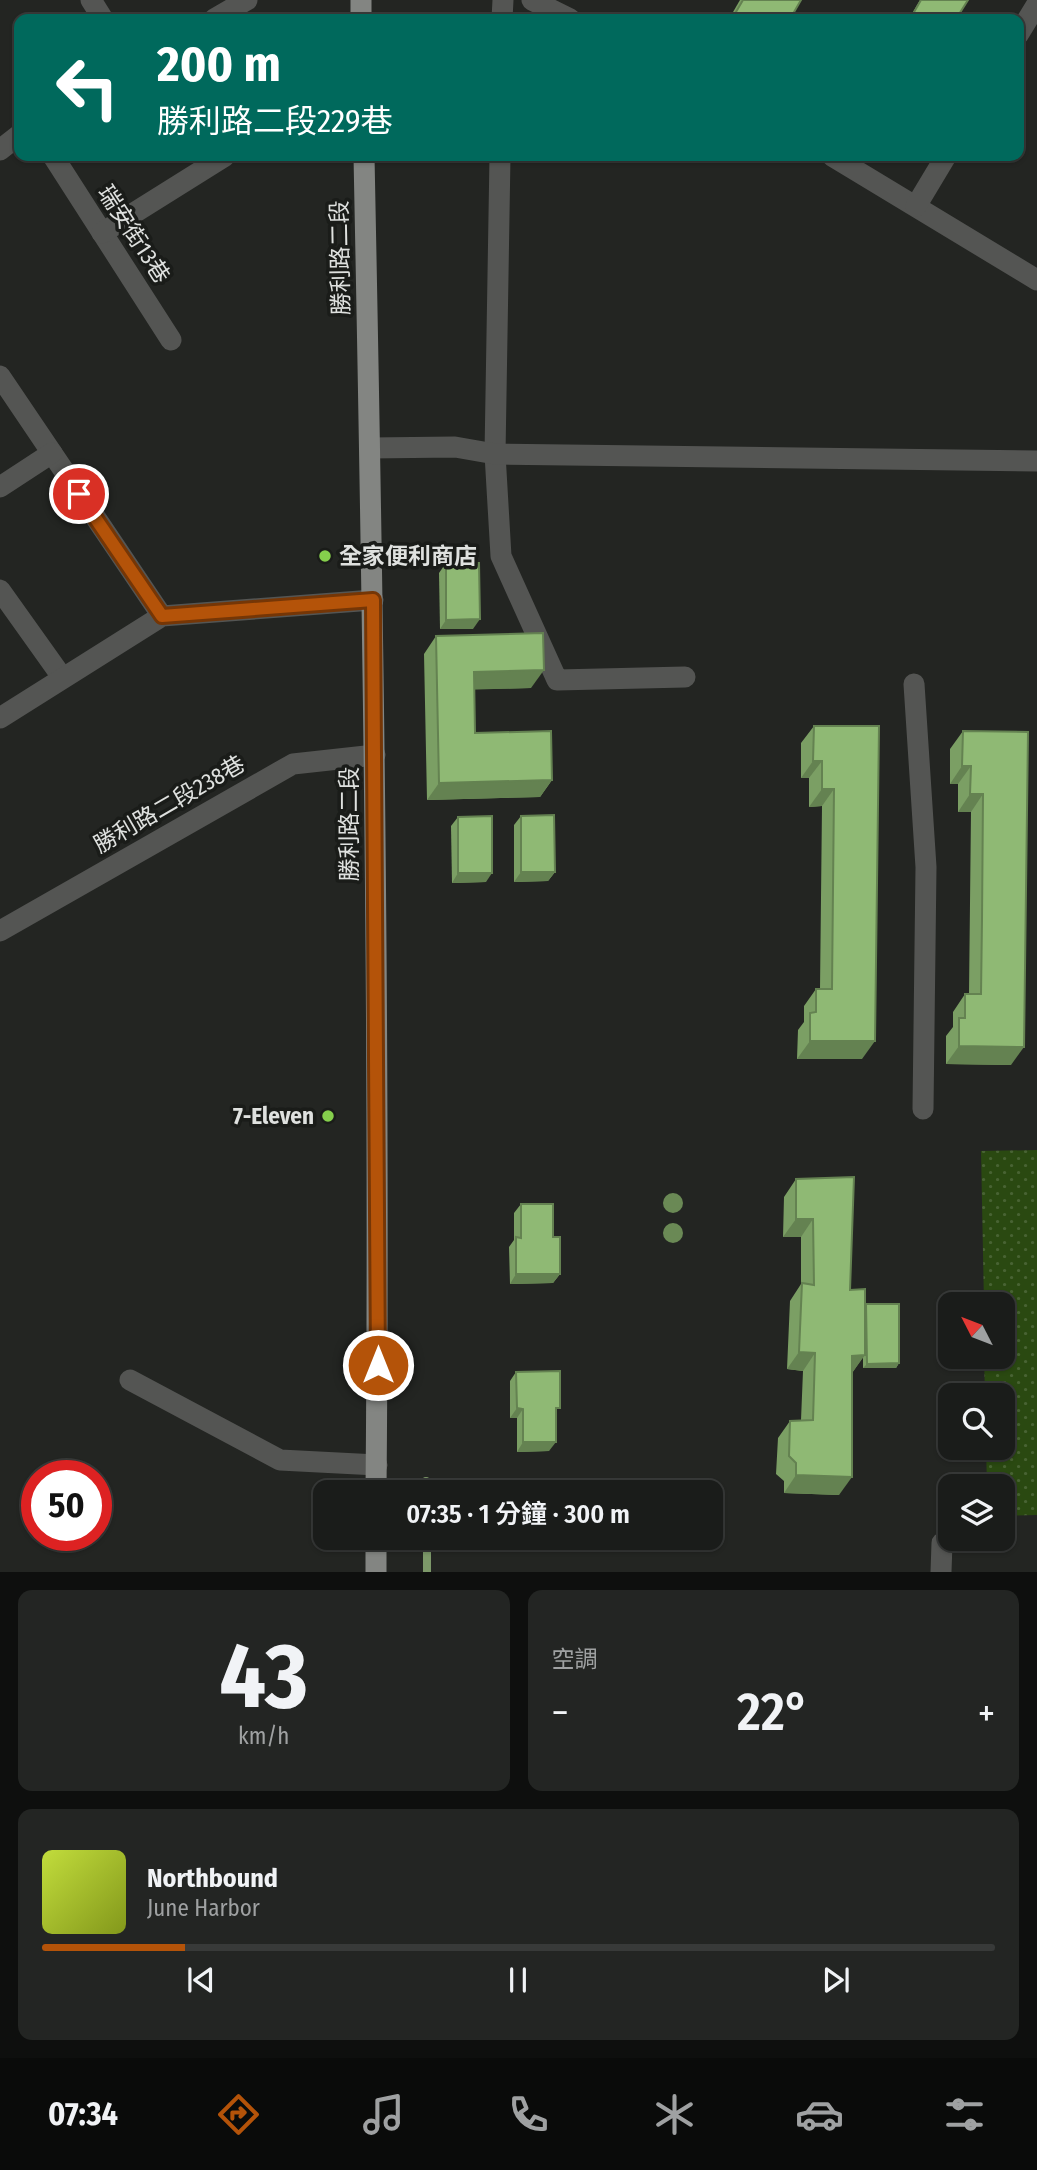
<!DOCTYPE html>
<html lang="zh-TW">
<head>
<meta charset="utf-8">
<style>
  :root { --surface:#1a1c1a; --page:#232523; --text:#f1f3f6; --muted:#9fa1a2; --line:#383a39; --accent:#b45309 }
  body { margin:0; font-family:"Fira Sans Condensed","Noto Sans TC",sans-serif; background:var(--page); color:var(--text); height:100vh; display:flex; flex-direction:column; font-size:26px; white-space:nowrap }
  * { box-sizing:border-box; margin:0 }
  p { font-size:23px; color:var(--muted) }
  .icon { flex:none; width:38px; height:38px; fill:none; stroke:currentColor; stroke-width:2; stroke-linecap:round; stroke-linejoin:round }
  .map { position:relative; height:1572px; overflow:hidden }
  .side { display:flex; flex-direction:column; gap:18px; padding:18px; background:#0e0f0e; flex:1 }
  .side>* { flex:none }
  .banner { position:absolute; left:14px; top:14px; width:1010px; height:147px; border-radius:14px; box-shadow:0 2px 5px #0004,0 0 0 2px var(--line); background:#00695c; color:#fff; overflow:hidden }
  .needle { width:46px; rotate:312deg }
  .fabs { position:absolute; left:938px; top:1292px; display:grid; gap:14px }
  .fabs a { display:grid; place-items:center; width:77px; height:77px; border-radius:14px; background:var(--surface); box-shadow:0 2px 5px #0004,0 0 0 2px var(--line); font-size:35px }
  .speed { position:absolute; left:21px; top:1460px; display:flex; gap:14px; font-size:35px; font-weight:700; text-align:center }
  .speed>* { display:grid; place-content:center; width:91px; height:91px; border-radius:50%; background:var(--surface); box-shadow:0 2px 5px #0004,0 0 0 2px var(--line); line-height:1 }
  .speed .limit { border:10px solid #d22; background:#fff; color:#111 }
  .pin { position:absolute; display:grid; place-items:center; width:60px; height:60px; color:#fff; margin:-30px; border:4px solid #fff; border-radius:50%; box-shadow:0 2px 7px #0007 }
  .me { position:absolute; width:77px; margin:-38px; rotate:0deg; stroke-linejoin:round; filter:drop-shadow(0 0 5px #0008) }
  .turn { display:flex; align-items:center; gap:24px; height:147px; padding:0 28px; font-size:32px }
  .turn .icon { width:91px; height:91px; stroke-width:2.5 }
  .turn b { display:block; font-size:49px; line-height:60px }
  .big { font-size:52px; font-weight:600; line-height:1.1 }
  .side .card { flex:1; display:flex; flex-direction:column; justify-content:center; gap:10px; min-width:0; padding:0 24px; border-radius:14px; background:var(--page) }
  .side .dial { align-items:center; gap:0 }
  .dial b { font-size:91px; line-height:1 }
  .song { display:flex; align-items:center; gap:21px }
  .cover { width:84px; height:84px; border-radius:10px; background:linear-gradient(135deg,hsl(70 70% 55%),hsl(70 70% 35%)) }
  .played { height:7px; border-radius:4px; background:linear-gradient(90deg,var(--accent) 15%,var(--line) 15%) }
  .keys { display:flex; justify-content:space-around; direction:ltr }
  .heat { display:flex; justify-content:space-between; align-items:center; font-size:38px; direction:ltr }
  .side .tiles { flex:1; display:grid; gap:18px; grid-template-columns:1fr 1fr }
  .card:last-child { grid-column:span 2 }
  .trip { position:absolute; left:313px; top:1480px; width:410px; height:70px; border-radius:14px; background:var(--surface); box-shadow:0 2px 5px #0004,0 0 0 2px var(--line); font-weight:600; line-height:70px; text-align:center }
  .dock { display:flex; height:112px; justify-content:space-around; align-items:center; background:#0a0b0a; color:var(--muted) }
  .dock .icon { width:49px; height:49px }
  .dock .on { color:var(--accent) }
  .dock b { font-size:32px; color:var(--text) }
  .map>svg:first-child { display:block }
  .grass { fill:url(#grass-dots) }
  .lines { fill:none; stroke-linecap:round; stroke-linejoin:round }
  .stream { stroke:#7c9869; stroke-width:8 }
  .minor { stroke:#545553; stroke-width:21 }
  .major { stroke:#838582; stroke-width:21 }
  .tree { fill:#6a8955 }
  .wall { fill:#7b9f64 }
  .shaded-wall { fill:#648251 }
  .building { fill:#8fb974; stroke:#648251; stroke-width:2 }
  .route-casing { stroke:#753606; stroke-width:18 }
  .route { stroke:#b45309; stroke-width:12 }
  .poi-dot { fill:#85cf4c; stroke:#1a1c19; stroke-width:2.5 }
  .labels { text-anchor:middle; stroke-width:7; stroke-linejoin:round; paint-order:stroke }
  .street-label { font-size:23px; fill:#dfe1df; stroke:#1a1c19 }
  .poi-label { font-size:23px; font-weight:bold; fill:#dfe1df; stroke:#1a1c19; text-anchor:start }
</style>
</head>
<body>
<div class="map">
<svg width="1037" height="1572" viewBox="0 0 1037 1572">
  <defs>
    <pattern id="grass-dots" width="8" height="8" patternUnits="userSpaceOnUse" patternTransform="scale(1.75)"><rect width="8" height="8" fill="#2a4911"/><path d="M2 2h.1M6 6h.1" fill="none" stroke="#486333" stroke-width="1.8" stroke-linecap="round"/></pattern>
  </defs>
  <rect width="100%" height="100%" fill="#232522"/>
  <polygon class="grass" points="1037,1150 1037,1515 1003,1516 1003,1486 987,1486 986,1447 1003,1447 1003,1395 985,1395 984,1356 1003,1356 1003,1304 984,1304 981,1151"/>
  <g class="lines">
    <g class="stream">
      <polyline points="426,1481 426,1493"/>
      <polyline points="427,1538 427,1572"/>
    </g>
    <g class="minor">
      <polyline points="91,0 103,19"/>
      <polyline points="532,0 570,19"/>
      <polyline points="214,19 247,0"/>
      <polyline points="502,19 503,0"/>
      <polyline points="1018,35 1037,4"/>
      <polyline points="0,150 19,135"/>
      <polyline points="53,156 171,340"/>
      <polyline points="500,156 495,454 501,556 557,680 685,677"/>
      <polyline points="832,156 1037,280"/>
      <polyline points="916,206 946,156"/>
      <polyline points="102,233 225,156"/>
      <polyline points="0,376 162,616"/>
      <polyline points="370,448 455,447 495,454 1037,461"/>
      <polyline points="0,487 52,453"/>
      <polyline points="0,590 62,677"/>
      <polyline points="914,684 926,867 923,1109"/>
      <polyline points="0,718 162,616 373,600"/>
      <polyline points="0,931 293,764 375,755"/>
      <polyline points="130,1380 280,1460 377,1465"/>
      <polyline points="941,1572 942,1543"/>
    </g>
    <g class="major">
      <polyline points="361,0 361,19"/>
      <path d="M364 156C373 601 380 1047 376 1493"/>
      <polyline points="376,1572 376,1538"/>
    </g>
  </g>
  <g class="tree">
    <circle cx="673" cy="1203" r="10"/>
    <circle cx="673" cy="1233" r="10"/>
  </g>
  <g class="wall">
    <polygon points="740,0 801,0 790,19 729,19"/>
    <polygon points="920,0 968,0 956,19 909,19"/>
    <polygon points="446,563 473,629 440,629 439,573"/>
    <polygon points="436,636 531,688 475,689 475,733 552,780 540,797 427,800 424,654"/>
    <polygon points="814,726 879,726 862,1059 797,1059 798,1030 804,1022 804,1006 816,989 820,989 822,806 809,807 809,778 801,778 801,743"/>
    <polygon points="963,731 1028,732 1011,1065 946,1064 946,1036 953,1027 953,1012 965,994 969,994 971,812 958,812 958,784 950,784 950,749"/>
    <polygon points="521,816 555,872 548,881 514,882 514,825"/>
    <polygon points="458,817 486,882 452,883 451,826"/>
    <polygon points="796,1179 850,1290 865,1306 866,1304 899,1363 896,1368 863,1368 863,1357 852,1373 839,1495 784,1493 784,1481 776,1474 778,1438 790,1421 801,1420 803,1371 787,1369 790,1301 801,1284 801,1237 783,1237 784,1197"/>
    <polygon points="521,1204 553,1237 560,1274 553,1283 510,1284 509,1247 514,1240 514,1213"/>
    <polygon points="516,1372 556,1414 549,1451 517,1452 517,1418 510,1418 510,1381"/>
  </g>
  <g class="shaded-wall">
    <polygon points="480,619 473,629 440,629 446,620"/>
    <polygon points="544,670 531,688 462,690 474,672"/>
    <polygon points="813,761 822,761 809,778 801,778"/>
    <polygon points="962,766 971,766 958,784 950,784"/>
    <polygon points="552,780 540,797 427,800 439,783"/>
    <polygon points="822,789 834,789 822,806 809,807"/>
    <polygon points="970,794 983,794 971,812 958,812"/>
    <polygon points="521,872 555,872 548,881 514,882"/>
    <polygon points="458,873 492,873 486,882 452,883"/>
    <polygon points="810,1041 875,1041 862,1059 797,1059"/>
    <polygon points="959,1046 1024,1047 1011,1065 946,1064"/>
    <polygon points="796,1219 813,1219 801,1237 783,1237"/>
    <polygon points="516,1274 560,1274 553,1283 510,1284"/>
    <polygon points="799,1352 815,1353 803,1371 787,1369"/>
    <polygon points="865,1355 852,1373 852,1356"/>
    <polygon points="899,1363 896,1368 863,1368 867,1364"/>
    <polygon points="517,1408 523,1409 517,1418 510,1418"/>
    <polygon points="523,1442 556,1442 549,1451 517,1452"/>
    <polygon points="796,1475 852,1477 839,1495 784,1493"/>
  </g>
  <g class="building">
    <polygon points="743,0 801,0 790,19 738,19 733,17"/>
    <polygon points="921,0 968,0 956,19 910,19"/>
    <polygon points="446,563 479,563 480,619 446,620"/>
    <polygon points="543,633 544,670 474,672 475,733 551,731 552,780 439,783 436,636"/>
    <polygon points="814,726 879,726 875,1041 810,1041 810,1013 816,1012 816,989 832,989 834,789 822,789 822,761 813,761"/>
    <polygon points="963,731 1028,732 1024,1047 959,1046 959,1018 965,1018 965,994 981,994 982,920 983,794 970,794 971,766 962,766"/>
    <polygon points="554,815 555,872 521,872 521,816"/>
    <polygon points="492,816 492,873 458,873 458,817"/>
    <polygon points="854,1177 850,1290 865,1289 865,1355 852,1356 852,1477 796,1475 796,1463 789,1456 790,1421 813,1420 815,1353 799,1352 802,1283 814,1285 813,1219 796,1219 796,1179"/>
    <polygon points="521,1204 553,1204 553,1237 560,1237 560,1274 516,1274 516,1237 521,1238"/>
    <polygon points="866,1304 899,1304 899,1363 867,1364"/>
    <polygon points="560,1371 560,1408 556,1408 556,1442 523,1442 523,1409 517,1408 516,1372"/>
  </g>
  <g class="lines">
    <defs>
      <polyline id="route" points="79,494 162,616 373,600 378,1365"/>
    </defs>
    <use href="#route" class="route-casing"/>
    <use href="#route" class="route"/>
  </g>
  <g class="poi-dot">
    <circle cx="325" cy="556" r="7"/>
    <circle cx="328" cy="1116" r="7"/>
  </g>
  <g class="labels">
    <g class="street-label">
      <text transform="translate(134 234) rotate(57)" y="8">瑞安街13巷</text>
      <text transform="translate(340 258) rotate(-91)" y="8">勝利路二段</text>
      <text transform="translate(169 804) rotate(-30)" y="8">勝利路二段238巷</text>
      <text transform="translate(349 824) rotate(-90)" y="8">勝利路二段</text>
    </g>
    <g class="poi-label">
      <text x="339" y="564">全家便利商店</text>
      <text x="314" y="1124" text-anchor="end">7-Eleven</text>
    </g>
  </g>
</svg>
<div class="fabs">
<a><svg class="needle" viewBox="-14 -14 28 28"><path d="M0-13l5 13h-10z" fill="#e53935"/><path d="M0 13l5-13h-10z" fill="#9fa1a2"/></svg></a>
<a><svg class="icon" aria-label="search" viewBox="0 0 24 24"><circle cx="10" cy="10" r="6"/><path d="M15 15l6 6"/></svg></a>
<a><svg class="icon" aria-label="layers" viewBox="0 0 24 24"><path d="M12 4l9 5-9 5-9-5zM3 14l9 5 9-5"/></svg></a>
</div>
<div class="speed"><div class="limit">50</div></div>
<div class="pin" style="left:79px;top:494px;background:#d93025"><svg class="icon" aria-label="arrive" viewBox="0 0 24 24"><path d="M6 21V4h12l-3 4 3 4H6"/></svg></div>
<svg class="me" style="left:378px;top:1365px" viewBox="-20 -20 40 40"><circle r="17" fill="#b45309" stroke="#fff" stroke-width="3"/><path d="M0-11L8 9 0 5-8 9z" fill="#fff"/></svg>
<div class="trip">07:35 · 1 分鐘 · 300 m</div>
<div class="banner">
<div class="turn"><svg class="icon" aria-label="left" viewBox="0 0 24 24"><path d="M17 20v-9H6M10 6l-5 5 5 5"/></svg><div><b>200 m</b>勝利路二段229巷</div></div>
</div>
</div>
<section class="side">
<div class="tiles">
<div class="card dial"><b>43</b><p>km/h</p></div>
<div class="card"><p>空調</p>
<div class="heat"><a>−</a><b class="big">22°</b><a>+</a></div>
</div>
<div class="card">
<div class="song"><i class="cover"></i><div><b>Northbound</b><p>June Harbor</p></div></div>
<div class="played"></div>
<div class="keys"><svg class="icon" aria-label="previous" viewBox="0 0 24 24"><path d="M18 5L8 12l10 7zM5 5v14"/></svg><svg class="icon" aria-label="pause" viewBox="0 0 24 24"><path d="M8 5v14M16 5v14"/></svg><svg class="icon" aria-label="next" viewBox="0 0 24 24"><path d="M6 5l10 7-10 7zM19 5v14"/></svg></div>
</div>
</div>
</section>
<nav class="dock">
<b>07:34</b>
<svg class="icon on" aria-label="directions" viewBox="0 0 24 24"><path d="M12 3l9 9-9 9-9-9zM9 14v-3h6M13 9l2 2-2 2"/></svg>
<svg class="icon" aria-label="music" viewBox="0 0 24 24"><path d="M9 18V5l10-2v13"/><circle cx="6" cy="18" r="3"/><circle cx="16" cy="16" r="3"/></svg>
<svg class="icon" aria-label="phone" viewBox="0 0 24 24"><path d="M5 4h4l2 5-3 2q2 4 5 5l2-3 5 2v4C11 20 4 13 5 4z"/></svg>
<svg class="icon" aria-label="climate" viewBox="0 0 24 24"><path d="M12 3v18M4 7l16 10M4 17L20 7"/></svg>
<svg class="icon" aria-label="car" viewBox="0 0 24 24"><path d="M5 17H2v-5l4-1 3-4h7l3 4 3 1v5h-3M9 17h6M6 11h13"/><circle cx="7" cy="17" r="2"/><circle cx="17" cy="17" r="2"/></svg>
<svg class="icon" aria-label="filters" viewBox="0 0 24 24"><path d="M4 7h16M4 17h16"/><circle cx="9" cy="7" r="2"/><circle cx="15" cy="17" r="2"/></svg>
</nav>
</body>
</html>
